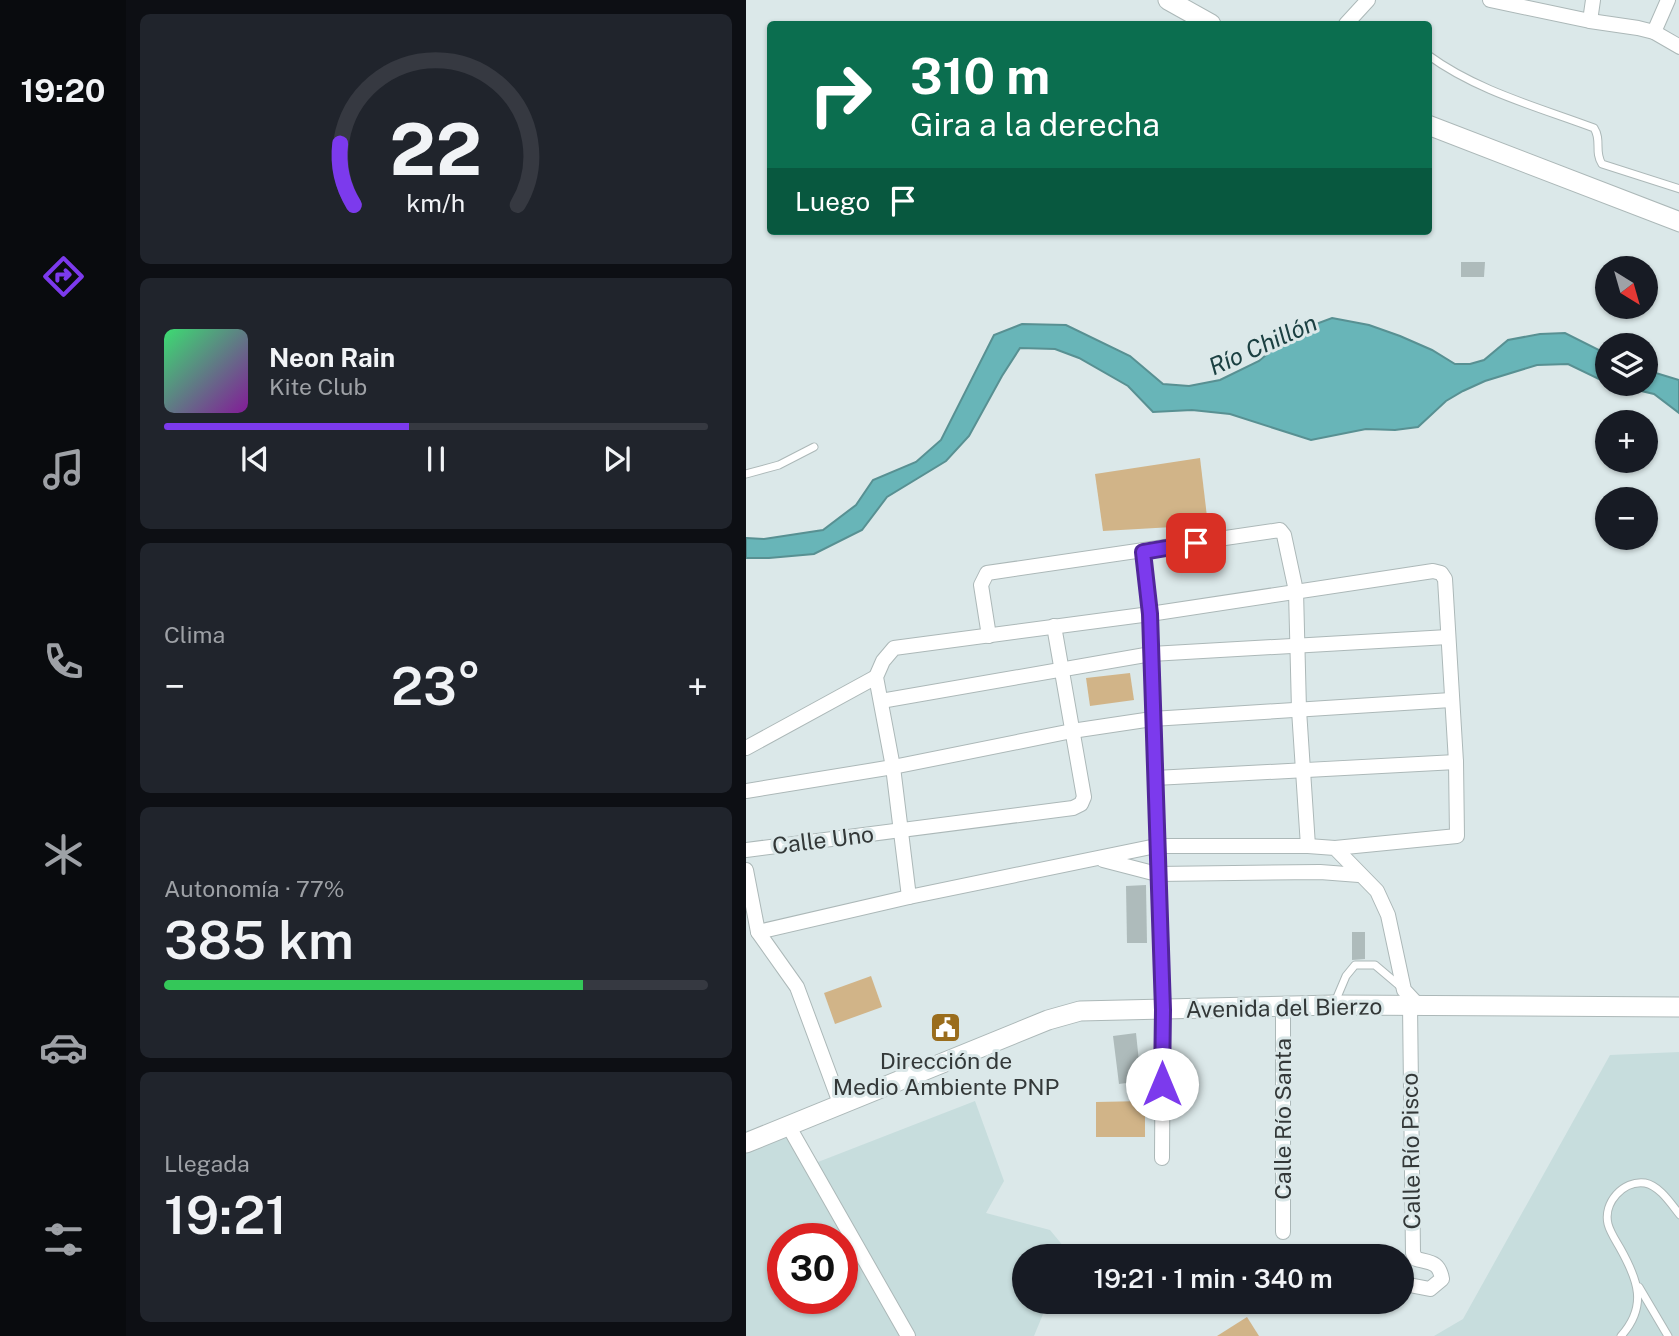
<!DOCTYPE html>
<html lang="es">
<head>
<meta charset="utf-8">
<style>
  :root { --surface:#171b24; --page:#20242c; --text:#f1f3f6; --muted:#9ea1a6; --line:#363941; --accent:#7c3aed }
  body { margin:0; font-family:"Public Sans",sans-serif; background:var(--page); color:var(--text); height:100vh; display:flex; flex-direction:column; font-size:26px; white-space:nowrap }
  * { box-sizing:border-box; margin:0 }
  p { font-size:23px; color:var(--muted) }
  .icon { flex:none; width:38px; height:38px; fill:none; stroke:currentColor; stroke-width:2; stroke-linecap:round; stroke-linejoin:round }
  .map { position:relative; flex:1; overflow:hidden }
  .panel { display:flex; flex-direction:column; gap:14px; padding:14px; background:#0d0f14; width:620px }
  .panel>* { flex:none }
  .top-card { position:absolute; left:21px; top:21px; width:665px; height:214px; border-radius:7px; box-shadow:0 2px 5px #0004; background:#0b6e4f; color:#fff; overflow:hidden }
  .needle { width:46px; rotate:143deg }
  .fabs { position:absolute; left:849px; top:256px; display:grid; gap:14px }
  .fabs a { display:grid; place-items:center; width:63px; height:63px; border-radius:50%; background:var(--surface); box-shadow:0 2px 5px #0004; font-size:35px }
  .speed { position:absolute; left:21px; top:1223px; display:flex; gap:14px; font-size:35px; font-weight:700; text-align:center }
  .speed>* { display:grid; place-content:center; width:91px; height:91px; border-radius:50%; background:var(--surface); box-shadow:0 2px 5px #0004; line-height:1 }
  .speed .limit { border:10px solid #d22; background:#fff; color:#111 }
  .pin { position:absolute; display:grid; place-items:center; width:60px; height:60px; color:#fff; margin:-30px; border-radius:14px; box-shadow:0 4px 10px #0006 }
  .me { position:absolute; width:77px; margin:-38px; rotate:0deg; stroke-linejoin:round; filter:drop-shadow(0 0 5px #0008) }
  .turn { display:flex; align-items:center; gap:24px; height:147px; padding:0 28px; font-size:32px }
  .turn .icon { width:91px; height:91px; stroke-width:2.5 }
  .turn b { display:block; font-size:49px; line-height:60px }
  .then { display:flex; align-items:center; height:66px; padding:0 28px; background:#0003; gap:14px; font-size:26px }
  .big { font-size:52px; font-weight:600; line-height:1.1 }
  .panel .widget { flex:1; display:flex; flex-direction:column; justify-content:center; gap:10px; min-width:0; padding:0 24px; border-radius:10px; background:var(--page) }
  .panel .dial { align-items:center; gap:0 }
  .dial svg { height:182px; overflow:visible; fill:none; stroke:var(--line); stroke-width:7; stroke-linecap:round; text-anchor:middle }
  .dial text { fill:var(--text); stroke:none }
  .song { display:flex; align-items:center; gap:21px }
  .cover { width:84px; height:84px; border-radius:10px; background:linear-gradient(135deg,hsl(140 70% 55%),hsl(290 70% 35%)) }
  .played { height:7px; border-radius:4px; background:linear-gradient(90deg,var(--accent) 45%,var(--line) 45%) }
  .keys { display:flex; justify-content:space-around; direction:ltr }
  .heat { display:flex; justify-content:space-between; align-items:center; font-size:38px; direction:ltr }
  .charge { height:10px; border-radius:5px; background:linear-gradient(90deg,#34c759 77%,var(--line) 0) }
  .trip { position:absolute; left:266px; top:1244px; width:402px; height:70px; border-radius:35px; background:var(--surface); box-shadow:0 2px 5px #0004; font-weight:600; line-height:70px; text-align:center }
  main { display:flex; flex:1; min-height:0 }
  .dock { display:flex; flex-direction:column; width:126px; justify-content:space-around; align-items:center; background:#090b0e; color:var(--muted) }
  .dock .icon { width:49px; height:49px }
  .dock .on { color:var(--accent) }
  .dock b { font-size:32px; color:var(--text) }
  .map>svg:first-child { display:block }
  .built { fill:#c7dddd; fill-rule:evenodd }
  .green { fill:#d1b488 }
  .water { fill:#68b5b8; stroke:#589092; stroke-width:2 }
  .building { fill:#aebbbb }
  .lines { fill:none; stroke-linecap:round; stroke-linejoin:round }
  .lane-casing { stroke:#acb8b8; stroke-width:9 }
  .street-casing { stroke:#acb8b8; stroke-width:16 }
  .secondary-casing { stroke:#acb8b8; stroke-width:21 }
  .lane { stroke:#fff; stroke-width:7 }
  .street { stroke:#fff; stroke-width:14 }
  .secondary { stroke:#fff; stroke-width:19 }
  .route-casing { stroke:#51269a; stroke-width:18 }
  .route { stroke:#7c3aed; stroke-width:12 }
  .labels { text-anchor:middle; stroke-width:6; stroke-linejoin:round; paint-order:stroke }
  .street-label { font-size:23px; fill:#333838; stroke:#dbe8e9 }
  .poi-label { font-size:23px; fill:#333838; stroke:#dbe8e9 }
  .water-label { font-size:24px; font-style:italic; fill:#1b4042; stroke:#dbe8e9 }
</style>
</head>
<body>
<main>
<nav class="dock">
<b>19:20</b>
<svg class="icon on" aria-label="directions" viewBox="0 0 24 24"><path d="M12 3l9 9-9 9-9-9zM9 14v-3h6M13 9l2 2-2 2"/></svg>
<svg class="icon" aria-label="music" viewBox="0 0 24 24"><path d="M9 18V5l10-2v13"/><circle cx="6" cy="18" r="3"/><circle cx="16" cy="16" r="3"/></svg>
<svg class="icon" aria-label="phone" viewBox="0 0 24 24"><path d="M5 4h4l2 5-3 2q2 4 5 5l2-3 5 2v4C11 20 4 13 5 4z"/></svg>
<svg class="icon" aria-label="climate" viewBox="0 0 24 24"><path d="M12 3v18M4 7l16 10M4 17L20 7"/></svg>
<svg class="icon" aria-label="car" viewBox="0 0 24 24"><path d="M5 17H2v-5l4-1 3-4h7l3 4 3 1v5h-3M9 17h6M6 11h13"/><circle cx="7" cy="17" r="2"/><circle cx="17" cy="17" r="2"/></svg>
<svg class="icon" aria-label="filters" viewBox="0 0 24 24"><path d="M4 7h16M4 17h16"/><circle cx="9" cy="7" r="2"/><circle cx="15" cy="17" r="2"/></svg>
</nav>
<section class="panel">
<div class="widget dial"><svg viewBox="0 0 100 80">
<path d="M14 69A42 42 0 1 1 86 69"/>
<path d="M14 69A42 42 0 0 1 8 42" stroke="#7c3aed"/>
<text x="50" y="56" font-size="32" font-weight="700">22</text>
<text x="50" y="72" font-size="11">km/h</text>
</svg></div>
<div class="widget">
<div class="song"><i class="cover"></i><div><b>Neon Rain</b><p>Kite Club</p></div></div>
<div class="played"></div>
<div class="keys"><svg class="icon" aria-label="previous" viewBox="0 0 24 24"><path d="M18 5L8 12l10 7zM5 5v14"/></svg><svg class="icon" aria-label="pause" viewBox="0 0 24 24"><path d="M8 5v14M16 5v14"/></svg><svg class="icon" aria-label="next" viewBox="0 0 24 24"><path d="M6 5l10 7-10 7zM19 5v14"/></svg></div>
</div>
<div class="widget"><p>Clima</p>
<div class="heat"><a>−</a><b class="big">23°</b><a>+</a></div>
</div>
<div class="widget"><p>Autonomía · 77%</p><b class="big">385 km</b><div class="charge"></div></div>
<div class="widget"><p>Llegada</p><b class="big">19:21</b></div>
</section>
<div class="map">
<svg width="934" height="1336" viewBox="0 0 934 1336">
  <rect width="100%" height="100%" fill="#dbe8e9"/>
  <g class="built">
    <polygon points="933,1052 933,1336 688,1336 717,1319 864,1055"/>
    <path d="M229 1101 258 1181 240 1213 304 1230 323 1253 322 1256H278V1302H302L288 1336H0V1131L40 1118 72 1162ZM37 1239H96V1298H37Z"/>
  </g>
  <g class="green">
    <polygon points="454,458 462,525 357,531 349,474"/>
    <polygon points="384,673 388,700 344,706 340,678"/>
    <polygon points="125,976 136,1007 89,1024 78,993"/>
    <polygon points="399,1101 399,1137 350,1137 350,1102"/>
    <polygon points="501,1317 513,1336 471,1336"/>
  </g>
  <g class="water">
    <polygon points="586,318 623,325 654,336 686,350 709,364 724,364 738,360 762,340 794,334 819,333 861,354 861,383 822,364 791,365 739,381 717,391 700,401 672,427 649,430 620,429 565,440 484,414 446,410 407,412 382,386 333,358 309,349 274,348 256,376 223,436 200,461 141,497 116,530 68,554 23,558 0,558 0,538 18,539 77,530 110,505 127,480 170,462 195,440 248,335 276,324 320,325 384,356 417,384 443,386 474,380 513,361 546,333"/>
    <polygon points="900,370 933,380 933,413 908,394 861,383 900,383"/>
  </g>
  <g class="building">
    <polygon points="715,262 739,262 738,277 715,277"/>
    <polygon points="400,885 401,943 381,943 380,886"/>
    <polygon points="606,932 619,932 619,959 606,960"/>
    <polygon points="390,1033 395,1081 373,1084 367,1036"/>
  </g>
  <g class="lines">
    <defs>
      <g id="lane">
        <path d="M682 55C731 91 792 107 848 128 856 140 848 152 856 164L934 189"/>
        <polyline points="0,474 33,465 68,447"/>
        <polyline points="589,1002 600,976 609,965 629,965 655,987"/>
        <polyline points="893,1287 922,1336"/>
        <path d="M875 1336C902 1306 892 1280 874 1248 870 1241 864 1232 862 1224 857 1203 877 1180 899 1183 914 1186 925 1204 934 1215"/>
      </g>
      <g id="street">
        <polyline points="744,0 844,21 892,28 908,32 934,47"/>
        <polyline points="844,21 847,0"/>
        <polyline points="600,24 622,0"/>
        <polyline points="908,32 922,0"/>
        <polyline points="397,552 404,614 417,1010 416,1158"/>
        <polyline points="243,636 235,585 241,573 534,530 538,535 550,591 553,710 562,846"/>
        <polyline points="135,701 405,654 702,637"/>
        <polyline points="0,748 130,677"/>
        <polyline points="409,778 710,762"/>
        <polyline points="0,791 147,767 326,731 406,719 705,700"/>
        <polyline points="0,850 327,808 335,804 338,797 308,626"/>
        <polyline points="357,860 411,874 574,872 613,875"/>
        <polyline points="0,870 12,932 51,987 94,1103"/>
        <polyline points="163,897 147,767 130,677 137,661 148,648 404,614 687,571 695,573 699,579 710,762 711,836 589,848"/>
        <polyline points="12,932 163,897 410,846 562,846 589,848 631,891 642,915 658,990 672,1005"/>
        <polyline points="43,1127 162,1336"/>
        <polyline points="537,1232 537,1006"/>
        <path d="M658 1284 684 1289 696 1279C693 1262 686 1263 670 1259L667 1253 664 1005"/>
      </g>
      <g id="secondary">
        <polyline points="422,0 465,24"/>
        <polyline points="682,125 934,222"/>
        <polyline points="0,1143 302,1020 334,1011 588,1005 934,1007"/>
      </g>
    </defs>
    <use href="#lane" class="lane-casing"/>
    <use href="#street" class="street-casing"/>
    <use href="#secondary" class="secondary-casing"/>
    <use href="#lane" class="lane"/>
    <use href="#street" class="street"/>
    <use href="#secondary" class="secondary"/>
  </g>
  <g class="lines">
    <defs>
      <polyline id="route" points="416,1084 417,1010 404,614 397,552 450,543"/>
    </defs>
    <use href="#route" class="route-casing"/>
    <use href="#route" class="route"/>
  </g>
  <defs>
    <symbol id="civic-square" viewBox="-11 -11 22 22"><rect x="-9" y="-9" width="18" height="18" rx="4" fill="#9a6d1d" stroke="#dbe8e9"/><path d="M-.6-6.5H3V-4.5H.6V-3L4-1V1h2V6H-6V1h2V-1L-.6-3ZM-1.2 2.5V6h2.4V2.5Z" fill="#fff"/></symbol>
  </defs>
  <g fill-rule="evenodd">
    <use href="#civic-square" x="182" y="1010" width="35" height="35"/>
  </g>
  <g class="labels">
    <g class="street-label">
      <text transform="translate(77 840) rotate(-7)" y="8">Calle Uno</text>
      <text transform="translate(538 1008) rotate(-1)" y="8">Avenida del Bierzo</text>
      <text transform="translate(537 1119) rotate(-90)" y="8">Calle Río Santa</text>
      <text transform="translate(665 1151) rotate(-91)" y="8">Calle Río Pisco</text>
    </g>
    <g class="poi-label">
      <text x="200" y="1069">Dirección de<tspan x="200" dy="26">Medio Ambiente PNP</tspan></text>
    </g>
    <g class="water-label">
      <text transform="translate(517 345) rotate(-24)" y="8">Río Chillón</text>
    </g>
  </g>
</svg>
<div class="fabs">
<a><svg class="needle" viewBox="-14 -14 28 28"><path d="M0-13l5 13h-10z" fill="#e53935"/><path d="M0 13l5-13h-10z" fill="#9ea1a6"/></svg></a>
<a><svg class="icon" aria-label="layers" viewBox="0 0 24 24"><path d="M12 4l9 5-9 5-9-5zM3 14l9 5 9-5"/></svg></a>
<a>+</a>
<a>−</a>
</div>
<div class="speed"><div class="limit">30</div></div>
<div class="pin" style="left:450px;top:543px;background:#d93025"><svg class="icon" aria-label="arrive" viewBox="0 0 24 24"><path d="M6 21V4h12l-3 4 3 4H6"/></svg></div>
<svg class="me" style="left:416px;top:1084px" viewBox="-20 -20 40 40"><circle r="19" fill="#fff"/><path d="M0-13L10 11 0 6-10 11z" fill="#7c3aed"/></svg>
<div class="trip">19:21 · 1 min · 340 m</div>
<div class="top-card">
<div class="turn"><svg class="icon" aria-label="right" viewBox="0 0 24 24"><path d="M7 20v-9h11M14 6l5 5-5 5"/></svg><div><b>310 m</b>Gira a la derecha</div></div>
<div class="then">Luego<svg class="icon" aria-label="arrive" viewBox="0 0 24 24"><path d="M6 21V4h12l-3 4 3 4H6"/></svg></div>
</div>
</div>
</main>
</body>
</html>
